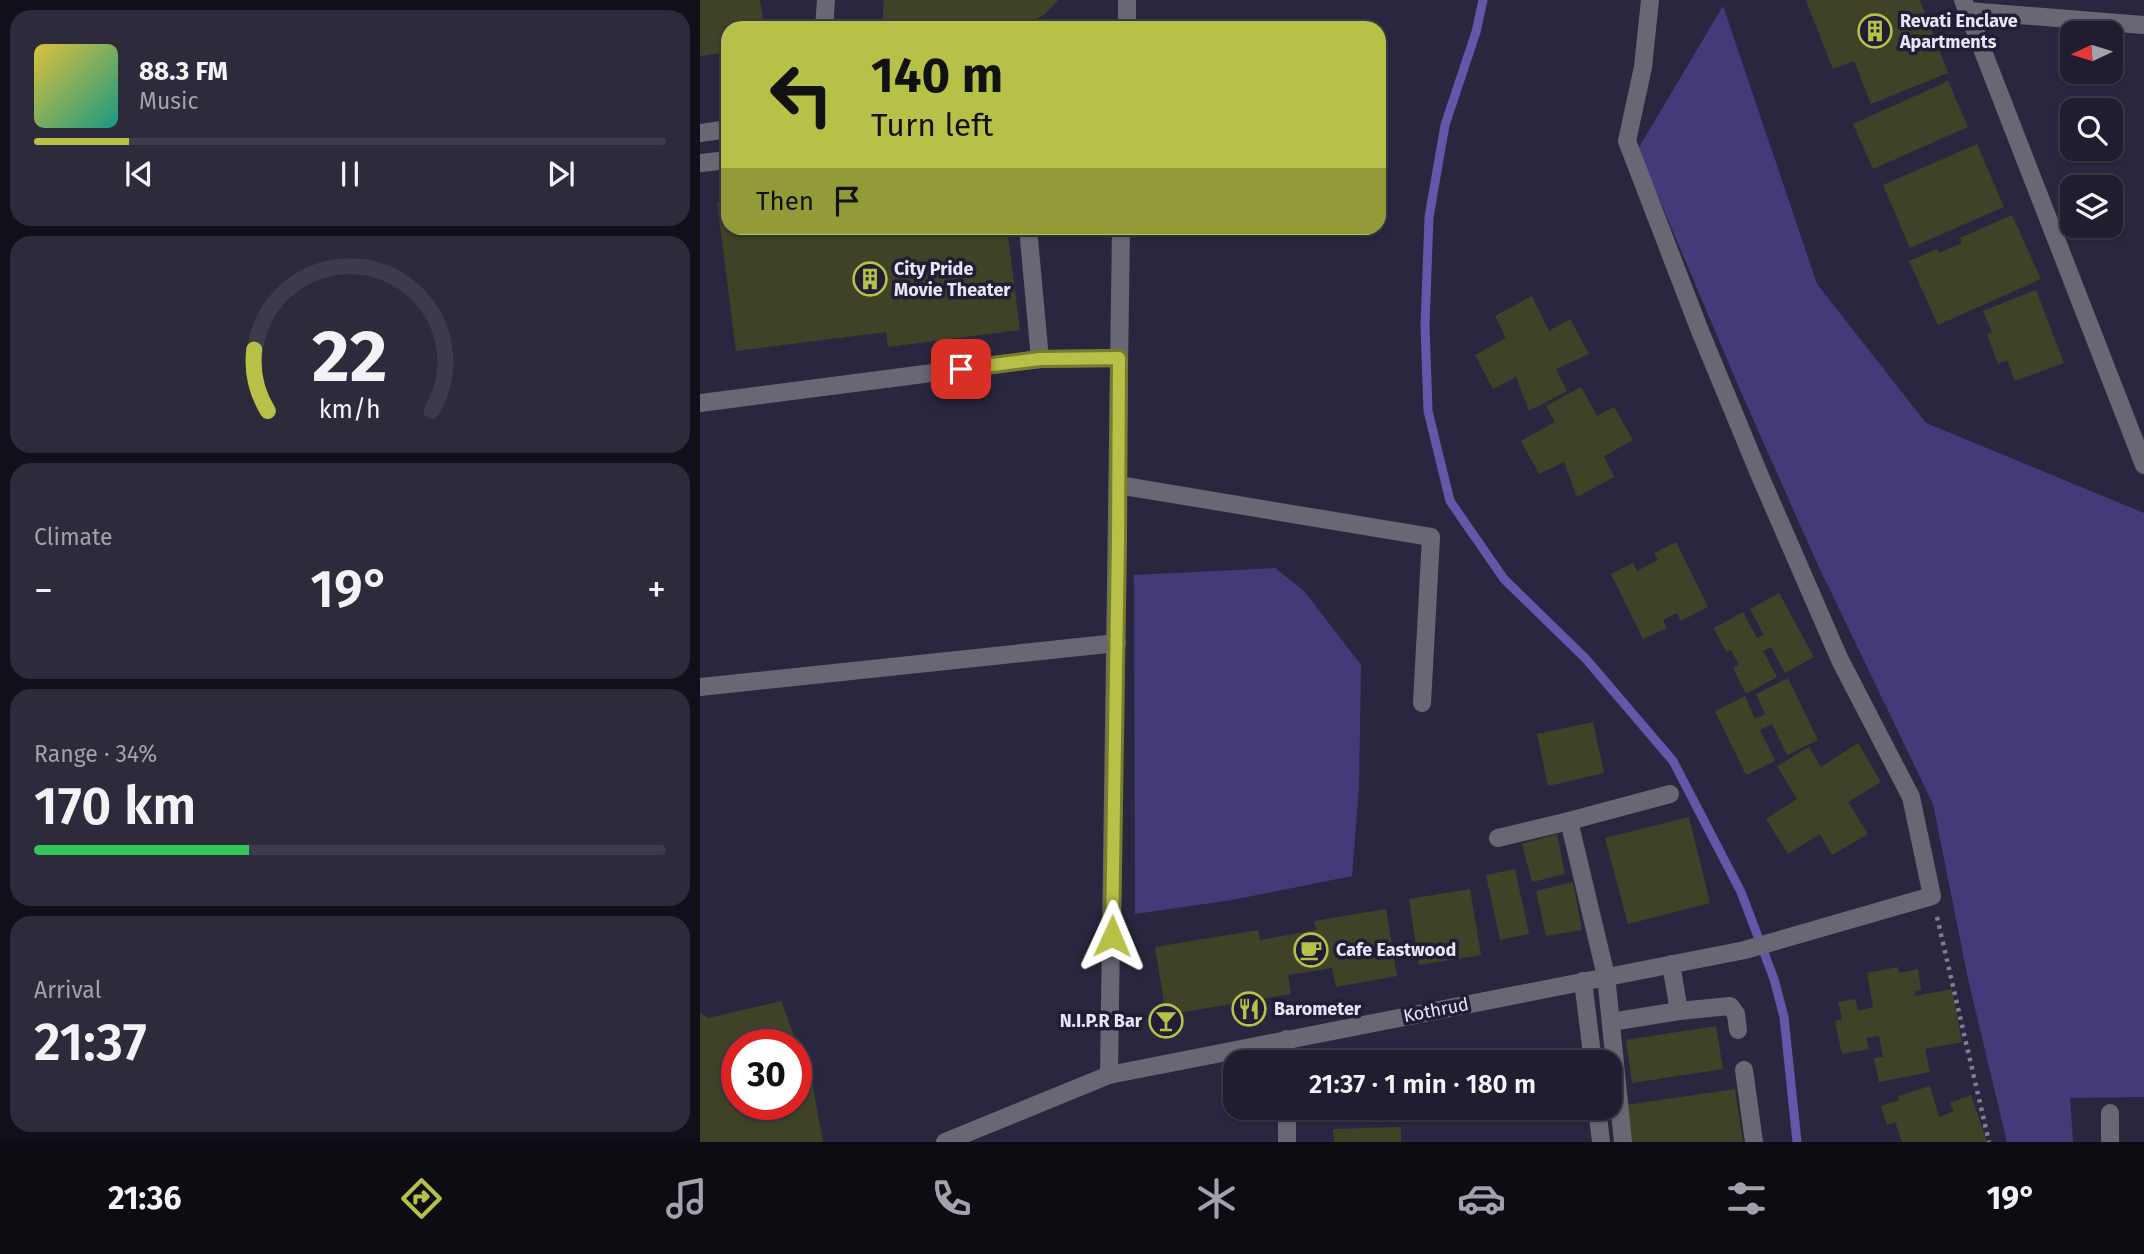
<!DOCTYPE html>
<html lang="en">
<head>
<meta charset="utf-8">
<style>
  :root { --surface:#1f1d2f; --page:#2c2a3b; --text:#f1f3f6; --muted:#a1a2aa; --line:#3c3b4b; --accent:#b8c147 }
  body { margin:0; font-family:"Fira Sans",sans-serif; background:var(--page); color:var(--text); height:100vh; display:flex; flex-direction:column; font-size:26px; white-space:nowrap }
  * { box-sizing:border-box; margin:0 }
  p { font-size:23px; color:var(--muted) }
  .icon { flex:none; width:38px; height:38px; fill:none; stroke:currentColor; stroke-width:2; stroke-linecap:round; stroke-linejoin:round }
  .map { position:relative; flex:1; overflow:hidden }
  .panel { display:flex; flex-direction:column; gap:10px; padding:10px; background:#11101a; width:700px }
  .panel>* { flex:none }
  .top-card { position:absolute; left:21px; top:21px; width:665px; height:214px; border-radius:21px; box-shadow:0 2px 5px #0004,0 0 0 2px var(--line); background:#b8c147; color:#111; overflow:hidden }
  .needle { width:46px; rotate:266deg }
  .tools { position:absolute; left:1360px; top:21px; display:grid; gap:14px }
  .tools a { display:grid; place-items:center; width:63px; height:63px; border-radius:14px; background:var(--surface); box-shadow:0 2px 5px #0004,0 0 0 2px var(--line); font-size:35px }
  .speed { position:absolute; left:21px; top:1029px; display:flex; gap:14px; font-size:35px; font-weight:700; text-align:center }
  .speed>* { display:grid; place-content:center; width:91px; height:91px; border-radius:50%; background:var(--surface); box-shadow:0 2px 5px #0004,0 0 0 2px var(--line); line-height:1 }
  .speed .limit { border:10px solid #d22; background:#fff; color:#111 }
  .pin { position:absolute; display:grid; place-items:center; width:60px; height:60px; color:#fff; margin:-30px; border-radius:14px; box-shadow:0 4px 10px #0006 }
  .me { position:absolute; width:77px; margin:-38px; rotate:1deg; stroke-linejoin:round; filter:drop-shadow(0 0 5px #0008) }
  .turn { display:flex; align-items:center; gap:24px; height:147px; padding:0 35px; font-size:32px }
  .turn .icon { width:91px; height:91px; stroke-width:2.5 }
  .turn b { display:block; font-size:49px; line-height:60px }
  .then { display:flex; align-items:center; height:66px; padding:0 35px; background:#0003; gap:14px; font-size:26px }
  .big { font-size:52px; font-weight:600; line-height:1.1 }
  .panel .card { flex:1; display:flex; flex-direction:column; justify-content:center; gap:10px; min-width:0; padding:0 24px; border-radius:21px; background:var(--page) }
  .panel .dial { align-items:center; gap:0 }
  .dial svg { height:182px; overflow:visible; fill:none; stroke:var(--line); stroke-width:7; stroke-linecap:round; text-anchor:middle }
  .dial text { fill:var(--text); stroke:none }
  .song { display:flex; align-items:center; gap:21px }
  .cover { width:84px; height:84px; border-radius:10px; background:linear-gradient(135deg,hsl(50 70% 55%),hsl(170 70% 35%)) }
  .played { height:7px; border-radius:4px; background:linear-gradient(90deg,var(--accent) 15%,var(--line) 15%) }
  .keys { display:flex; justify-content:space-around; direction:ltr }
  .heat { display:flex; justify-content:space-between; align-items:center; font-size:38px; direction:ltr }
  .charge { height:10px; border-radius:5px; background:linear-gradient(90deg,#34c759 34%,var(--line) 0) }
  .trip { position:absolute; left:523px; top:1050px; width:399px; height:70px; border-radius:21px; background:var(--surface); box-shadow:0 2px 5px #0004,0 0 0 2px var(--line); font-weight:600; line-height:70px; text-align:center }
  .menu { display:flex; height:112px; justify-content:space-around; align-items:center; background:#0c0c13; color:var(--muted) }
  .menu .icon { width:49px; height:49px }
  .menu .active { color:var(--accent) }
  .menu b { font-size:32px; color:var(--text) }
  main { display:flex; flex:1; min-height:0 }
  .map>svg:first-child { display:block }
  .green { fill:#443a7a }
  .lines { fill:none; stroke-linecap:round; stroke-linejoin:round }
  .stream { stroke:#6357a9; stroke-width:9 }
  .building { fill:#404227; fill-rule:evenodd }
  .path { stroke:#7f7e92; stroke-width:4.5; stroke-dasharray:3.5 5; stroke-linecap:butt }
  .minor { stroke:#686874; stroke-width:18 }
  .route-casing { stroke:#787d2e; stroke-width:18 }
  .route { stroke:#b8c147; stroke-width:12 }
  .labels { text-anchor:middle; stroke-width:7; stroke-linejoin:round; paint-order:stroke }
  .poi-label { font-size:18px; font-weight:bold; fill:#e6e6f6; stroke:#201d34; text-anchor:start }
  .street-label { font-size:18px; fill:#e6e6f6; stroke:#201d34 }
</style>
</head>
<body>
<main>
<section class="panel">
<div class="card">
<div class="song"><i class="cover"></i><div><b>88.3 FM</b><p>Music</p></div></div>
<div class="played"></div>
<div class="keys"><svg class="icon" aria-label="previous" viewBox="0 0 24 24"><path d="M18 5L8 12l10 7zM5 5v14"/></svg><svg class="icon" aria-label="pause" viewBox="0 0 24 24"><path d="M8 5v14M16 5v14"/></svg><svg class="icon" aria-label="next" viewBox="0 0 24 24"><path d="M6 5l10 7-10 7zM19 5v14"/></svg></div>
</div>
<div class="card dial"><svg viewBox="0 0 100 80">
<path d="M14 69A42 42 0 1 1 86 69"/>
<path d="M14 69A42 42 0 0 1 8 42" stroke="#b8c147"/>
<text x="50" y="56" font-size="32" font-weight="700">22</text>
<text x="50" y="72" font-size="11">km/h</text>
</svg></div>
<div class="card"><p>Climate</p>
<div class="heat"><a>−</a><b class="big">19°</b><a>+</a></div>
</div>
<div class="card"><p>Range · 34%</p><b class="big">170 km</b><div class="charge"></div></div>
<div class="card"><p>Arrival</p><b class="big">21:37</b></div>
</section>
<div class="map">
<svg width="1444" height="1142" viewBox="0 0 1444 1142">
  <rect width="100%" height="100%" fill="#29273f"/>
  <g class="green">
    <polygon points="1023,6 1117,284 1226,423 1444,513 1444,1097 1370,1098 1373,1142 1307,1142 1268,979 1233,804 1117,563 1041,392 938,149"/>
    <polygon points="575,568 604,591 661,665 659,787 652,876 532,900 435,914 434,575"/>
  </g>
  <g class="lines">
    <polyline class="stream" points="783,0 776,32 745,125 729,217 725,326 728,411 750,501 804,579 886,659 973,761 1041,892 1074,979 1084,1017 1097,1142"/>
  </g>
  <g class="building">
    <polygon points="0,0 60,0 64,26 79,24 80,28 28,28 28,52 0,56"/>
    <polygon points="184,0 358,0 345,14 320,28 182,28"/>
    <polygon points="1109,0 1220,0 1248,73 1171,104 1154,61 1133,69 1106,1"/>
    <polygon points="1248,81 1268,127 1173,169 1153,124"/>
    <polygon points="1277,144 1304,207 1210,248 1183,185"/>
    <polygon points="28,201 28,228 307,228 320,330 188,347 186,332 36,351 17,202"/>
    <polygon points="1312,215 1341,279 1238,325 1209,261 1237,249 1239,253 1262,243 1260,238"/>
    <polygon points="1336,290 1364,363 1315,381 1307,360 1298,364 1287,334 1292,332 1283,311"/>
    <polygon points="832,296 849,331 870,319 889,354 856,369 867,391 829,411 816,377 793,389 775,355 806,338 795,316"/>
    <polygon points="881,387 897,416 914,407 933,440 904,456 914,477 877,497 864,462 839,474 821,441 855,422 846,406"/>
    <polygon points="976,542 1008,607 981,621 977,613 963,620 967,628 943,639 911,574 933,563 937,571 958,560 954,553"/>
    <polygon points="1079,593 1114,657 1085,673 1071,647 1063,651 1077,677 1046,694 1033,668 1039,665 1031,650 1026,652 1014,628 1043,612 1057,638 1064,635 1050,609"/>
    <polygon points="1088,678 1118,740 1087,755 1072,724 1060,730 1075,761 1046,775 1015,711 1045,696 1055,719 1065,714 1056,694"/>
    <polygon points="893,722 904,773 848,786 837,734"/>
    <polygon points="1158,743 1181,782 1148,802 1168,834 1132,855 1120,834 1088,854 1066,819 1097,799 1077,766 1109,747 1121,767"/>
    <polygon points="989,817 1010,903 928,924 905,838"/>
    <polygon points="857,834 865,874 832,882 822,844"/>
    <polygon points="815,869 829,934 800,940 786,875"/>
    <polygon points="873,882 882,930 846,936 836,891"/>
    <polygon points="770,889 781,955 719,965 709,899"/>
    <polygon points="686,909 697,976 636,987 632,968 588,975 591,994 466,1015 455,947 558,930 560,940 616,930 614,921"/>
    <polygon points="1198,967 1199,973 1218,969 1221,990 1215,991 1215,996 1252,989 1262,1042 1225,1049 1230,1072 1179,1082 1174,1058 1183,1057 1179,1036 1166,1038 1169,1049 1142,1054 1135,1021 1142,1019 1138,1002 1155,999 1158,1011 1173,1007 1167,973"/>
    <path d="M81 1001 112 1082 123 1142H0V1013L8 1018ZM37 1045H96V1104H37Z"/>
    <polygon points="1016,1026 1023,1069 932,1083 926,1040"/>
    <polygon points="1230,1086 1239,1117 1254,1111 1250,1103 1271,1095 1287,1142 1202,1142 1195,1122 1187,1125 1181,1106 1199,1100 1198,1096"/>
    <polygon points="1035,1089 1043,1142 932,1142 926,1105"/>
    <polygon points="701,1127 701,1142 634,1142 633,1129"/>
  </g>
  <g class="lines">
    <polyline class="path" points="1237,917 1289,1142"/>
    <g class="minor">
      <polyline points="1263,0 1444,465"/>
      <polyline points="1268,11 1444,25"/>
      <polyline points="124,28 126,0"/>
      <polyline points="427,28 427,0"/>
      <polyline points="0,133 28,129"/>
      <polyline points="0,163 28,160"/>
      <polyline points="328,228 340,359"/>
      <polyline points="0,403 340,359 419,358"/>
      <polyline points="418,485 731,537 722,703"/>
      <polyline points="0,687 417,643"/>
      <polyline points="798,838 869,821"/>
      <polyline points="971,964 979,1011"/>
      <polyline points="883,981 893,1062"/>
      <polyline points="911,1022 979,1011 1030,1006 1036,1014 1038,1030"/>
      <polyline points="586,1039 586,1062"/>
      <polyline points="1044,1070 1054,1142"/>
      <polyline points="409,1075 421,228"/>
      <polyline points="587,1108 587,1142"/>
      <polyline points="897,1108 901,1142"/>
      <polyline points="245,1142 409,1075 1045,950 1232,896 1211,797 1140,660 1060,476 1000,331 927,141 943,67 950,0"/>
      <polyline points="923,1142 906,976 869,821 970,794"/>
      <polyline points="1410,1142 1410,1113"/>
    </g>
  </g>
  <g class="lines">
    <defs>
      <polyline id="route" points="261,369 340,359 419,358 418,540 412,936"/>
    </defs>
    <use href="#route" class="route-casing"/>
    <use href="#route" class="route"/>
  </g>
  <defs>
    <symbol id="building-ring" viewBox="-11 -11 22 22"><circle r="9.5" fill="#201d34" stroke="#b8c147" stroke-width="1.5"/><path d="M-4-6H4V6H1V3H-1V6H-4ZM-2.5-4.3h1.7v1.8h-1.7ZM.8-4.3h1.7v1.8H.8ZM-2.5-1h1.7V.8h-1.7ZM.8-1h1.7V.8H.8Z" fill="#b8c147"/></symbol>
    <symbol id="cafe-ring" viewBox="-11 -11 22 22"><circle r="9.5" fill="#201d34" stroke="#b8c147" stroke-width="1.5"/><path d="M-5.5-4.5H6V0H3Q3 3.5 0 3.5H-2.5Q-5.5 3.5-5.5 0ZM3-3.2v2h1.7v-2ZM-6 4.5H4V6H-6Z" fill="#b8c147"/></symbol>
    <symbol id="restaurant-ring" viewBox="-11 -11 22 22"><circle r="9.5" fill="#201d34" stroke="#b8c147" stroke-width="1.5"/><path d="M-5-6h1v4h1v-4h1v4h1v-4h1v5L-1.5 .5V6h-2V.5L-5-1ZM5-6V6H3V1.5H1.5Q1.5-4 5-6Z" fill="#b8c147"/></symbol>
    <symbol id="bar-ring" viewBox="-11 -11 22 22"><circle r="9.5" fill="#201d34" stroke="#b8c147" stroke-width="1.5"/><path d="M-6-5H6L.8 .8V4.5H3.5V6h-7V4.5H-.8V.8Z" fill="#b8c147"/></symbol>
  </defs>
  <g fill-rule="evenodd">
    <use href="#building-ring" x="1156" y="12" width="38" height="38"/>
    <use href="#building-ring" x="151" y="260" width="38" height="38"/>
    <use href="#cafe-ring" x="592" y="931" width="38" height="38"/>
    <use href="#restaurant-ring" x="530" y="990" width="38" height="38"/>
    <use href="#bar-ring" x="447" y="1002" width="38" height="38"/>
  </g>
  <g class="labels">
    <g class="poi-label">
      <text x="1200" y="27">Revati Enclave<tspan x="1200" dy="21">Apartments</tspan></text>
      <text x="194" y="275">City Pride<tspan x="194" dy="21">Movie Theater</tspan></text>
      <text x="636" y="956">Cafe Eastwood</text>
      <text x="574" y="1015">Barometer</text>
      <text x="442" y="1027" text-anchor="end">N.I.P.R Bar</text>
    </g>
    <g class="street-label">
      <text transform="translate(736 1010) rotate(-11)" y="6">Kothrud</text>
    </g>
  </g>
</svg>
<div class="tools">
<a><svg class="needle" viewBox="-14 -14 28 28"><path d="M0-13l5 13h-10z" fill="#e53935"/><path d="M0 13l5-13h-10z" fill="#a1a2aa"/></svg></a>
<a><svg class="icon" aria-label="search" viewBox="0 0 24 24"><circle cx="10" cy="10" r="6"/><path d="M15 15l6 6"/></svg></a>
<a><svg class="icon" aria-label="layers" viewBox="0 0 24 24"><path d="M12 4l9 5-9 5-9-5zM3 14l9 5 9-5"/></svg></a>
</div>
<div class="speed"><div class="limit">30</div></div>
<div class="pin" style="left:261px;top:369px;background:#d93025"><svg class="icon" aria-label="arrive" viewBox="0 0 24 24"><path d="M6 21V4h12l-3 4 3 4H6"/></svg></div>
<svg class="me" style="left:412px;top:936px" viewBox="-20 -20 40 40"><path d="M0-17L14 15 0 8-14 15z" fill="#b8c147" stroke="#fff" stroke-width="4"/></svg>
<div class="trip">21:37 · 1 min · 180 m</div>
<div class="top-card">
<div class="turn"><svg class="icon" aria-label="left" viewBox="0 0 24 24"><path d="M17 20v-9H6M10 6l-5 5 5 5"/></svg><div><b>140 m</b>Turn left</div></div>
<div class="then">Then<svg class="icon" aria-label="arrive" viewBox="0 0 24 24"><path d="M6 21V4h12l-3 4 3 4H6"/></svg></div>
</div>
</div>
</main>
<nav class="menu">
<b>21:36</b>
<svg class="icon active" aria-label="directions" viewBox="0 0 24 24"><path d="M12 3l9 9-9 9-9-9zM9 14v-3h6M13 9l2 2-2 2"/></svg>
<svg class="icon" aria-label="music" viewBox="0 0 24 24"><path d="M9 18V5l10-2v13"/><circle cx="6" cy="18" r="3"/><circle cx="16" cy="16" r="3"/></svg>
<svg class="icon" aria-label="phone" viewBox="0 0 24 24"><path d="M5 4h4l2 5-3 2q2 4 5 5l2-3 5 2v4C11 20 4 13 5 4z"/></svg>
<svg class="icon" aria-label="climate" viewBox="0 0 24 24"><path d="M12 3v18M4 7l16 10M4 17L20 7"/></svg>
<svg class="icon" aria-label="car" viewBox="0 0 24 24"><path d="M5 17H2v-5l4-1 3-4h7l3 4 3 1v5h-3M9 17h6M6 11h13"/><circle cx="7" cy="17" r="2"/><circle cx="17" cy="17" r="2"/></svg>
<svg class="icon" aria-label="filters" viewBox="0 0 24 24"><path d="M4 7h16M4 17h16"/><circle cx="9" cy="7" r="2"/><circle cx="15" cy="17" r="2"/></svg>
<b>19°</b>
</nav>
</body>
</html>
